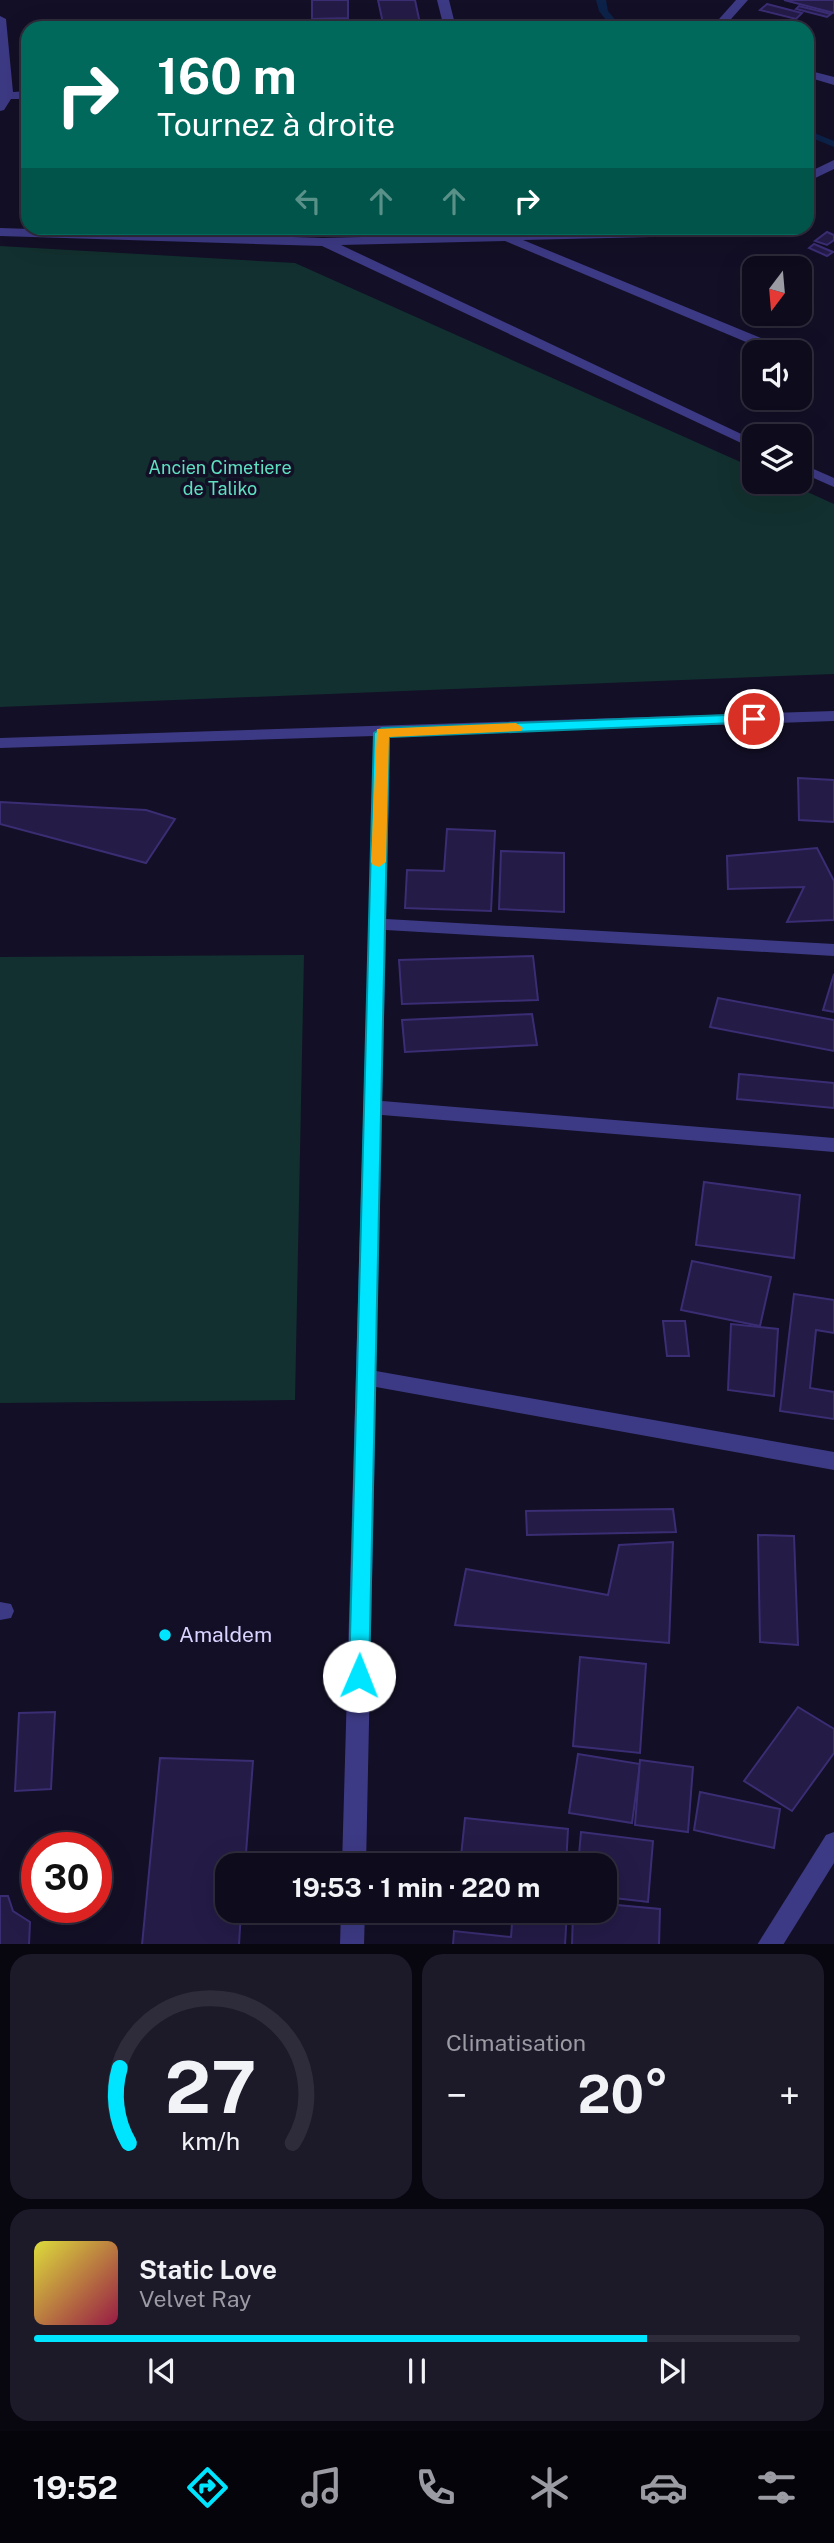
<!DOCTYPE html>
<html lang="fr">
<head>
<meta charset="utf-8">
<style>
  :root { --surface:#0e0b1c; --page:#1c1929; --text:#f1f3f6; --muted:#9b9ba3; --line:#2e2b3b; --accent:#00e5ff }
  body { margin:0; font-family:"Public Sans",sans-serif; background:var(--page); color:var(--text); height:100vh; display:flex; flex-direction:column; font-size:26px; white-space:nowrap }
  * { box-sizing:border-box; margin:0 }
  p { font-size:23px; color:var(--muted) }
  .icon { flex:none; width:38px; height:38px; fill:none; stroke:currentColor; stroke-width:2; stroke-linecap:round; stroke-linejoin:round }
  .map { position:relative; height:1944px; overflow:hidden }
  .sheet { display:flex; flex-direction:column; gap:10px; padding:10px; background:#08060f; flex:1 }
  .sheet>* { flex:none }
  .hud { position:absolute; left:21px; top:21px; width:793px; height:214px; border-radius:21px; box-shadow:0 7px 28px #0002,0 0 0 2px var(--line); background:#00695c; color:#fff; overflow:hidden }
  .needle { width:46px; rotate:196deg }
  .buttons { position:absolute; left:742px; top:256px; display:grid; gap:14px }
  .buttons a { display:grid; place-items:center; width:70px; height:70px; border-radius:14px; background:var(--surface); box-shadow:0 7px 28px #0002,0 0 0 2px var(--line); font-size:35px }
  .speed { position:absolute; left:21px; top:1832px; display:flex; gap:14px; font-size:35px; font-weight:700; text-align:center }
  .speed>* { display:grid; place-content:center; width:91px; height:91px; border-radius:50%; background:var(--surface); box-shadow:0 7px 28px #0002,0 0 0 2px var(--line); line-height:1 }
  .speed .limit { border:10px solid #d22; background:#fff; color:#111 }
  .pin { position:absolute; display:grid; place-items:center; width:60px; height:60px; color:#fff; margin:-30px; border:4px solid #fff; border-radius:50%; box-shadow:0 2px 7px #0007 }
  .me { position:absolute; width:77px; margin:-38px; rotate:1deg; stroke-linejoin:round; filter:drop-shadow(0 0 5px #0008) }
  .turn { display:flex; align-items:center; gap:24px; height:147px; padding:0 21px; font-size:32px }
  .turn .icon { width:91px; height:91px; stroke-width:2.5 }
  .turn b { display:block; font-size:49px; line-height:60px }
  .lanes { display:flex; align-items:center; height:66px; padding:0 21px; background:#0003; justify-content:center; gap:35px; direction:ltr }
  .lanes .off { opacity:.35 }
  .big { font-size:52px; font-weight:700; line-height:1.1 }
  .sheet .widget { flex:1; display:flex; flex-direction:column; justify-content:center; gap:10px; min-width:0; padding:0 24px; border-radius:21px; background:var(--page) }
  .sheet .dial { align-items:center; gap:0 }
  .dial svg { height:182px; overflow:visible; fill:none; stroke:var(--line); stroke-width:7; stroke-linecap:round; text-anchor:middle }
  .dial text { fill:var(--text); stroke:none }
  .song { display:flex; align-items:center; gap:21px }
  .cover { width:84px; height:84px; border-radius:10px; background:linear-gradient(135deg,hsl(60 70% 55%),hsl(340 70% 35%)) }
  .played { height:7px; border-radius:4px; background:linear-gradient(90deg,var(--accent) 80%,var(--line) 80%) }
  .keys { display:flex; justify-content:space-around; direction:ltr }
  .heat { display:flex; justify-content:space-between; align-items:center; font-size:38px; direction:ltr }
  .sheet .tiles { flex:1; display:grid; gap:10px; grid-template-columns:1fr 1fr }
  .widget:last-child { grid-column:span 2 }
  .trip { position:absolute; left:215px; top:1853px; width:402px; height:70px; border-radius:21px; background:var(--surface); box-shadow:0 7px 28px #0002,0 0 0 2px var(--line); font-weight:700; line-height:70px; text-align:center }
  .tab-bar { display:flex; height:112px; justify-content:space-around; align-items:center; background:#06040b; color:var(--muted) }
  .tab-bar .icon { width:49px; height:49px }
  .tab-bar .on { color:var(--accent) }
  .tab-bar b { font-size:32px; color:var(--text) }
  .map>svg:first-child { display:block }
  .green { fill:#12302f }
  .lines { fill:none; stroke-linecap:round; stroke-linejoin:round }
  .stream { fill:#0c2248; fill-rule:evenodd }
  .building { fill:#241b47; stroke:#3b2d73; stroke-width:2 }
  .minor { fill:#3d3a85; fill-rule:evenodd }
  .route { fill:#00e5ff; stroke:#0095a6; stroke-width:2 }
  .slow { fill:#f59e0b }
  .poi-dot { fill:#00e5ff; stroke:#130f26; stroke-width:2.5 }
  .labels { text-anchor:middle; stroke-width:7; stroke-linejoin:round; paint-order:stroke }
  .park-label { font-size:18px; fill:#5fe0c0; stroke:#130f26 }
  .near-poi-label { font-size:21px; fill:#d9d4ff; stroke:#130f26; text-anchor:start }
</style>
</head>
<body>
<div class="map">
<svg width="834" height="1945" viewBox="0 0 834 1945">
  <rect width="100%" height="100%" fill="#130f26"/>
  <g class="green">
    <polygon points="0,246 295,263 754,468 754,481 783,481 834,504 834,674 0,707"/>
    <polygon points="304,955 295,1400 0,1403 0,957"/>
  </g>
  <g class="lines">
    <g class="stream">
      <polygon points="596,0 606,0 608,11 622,28 612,28 599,11"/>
      <polygon points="807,130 834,141 834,147 807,136"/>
    </g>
  </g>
  <g class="building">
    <polygon points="312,0 348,0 348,18 312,19"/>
    <polygon points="378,0 415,0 421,28 384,28"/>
    <polygon points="784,0 834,0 834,13"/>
    <polygon points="767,4 802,13 796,19 760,10"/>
    <polygon points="799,6 831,14 827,17 796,9"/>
    <polygon points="827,232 834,235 834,240 827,245 815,241"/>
    <polygon points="814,244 833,252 827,256 809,248"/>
    <polygon points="798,778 834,780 834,822 799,820"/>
    <polygon points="0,802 146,810 175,819 146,863 0,824"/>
    <polygon points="447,829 495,831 491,911 405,908 407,870 444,871"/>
    <polygon points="817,848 834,881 834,920 787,922 804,887 728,889 727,856"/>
    <polygon points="501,851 564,853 564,912 499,909"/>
    <polygon points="533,956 538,1000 402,1004 399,960"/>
    <polygon points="834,974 834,1012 823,1010"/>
    <polygon points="718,998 834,1020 834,1051 710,1027"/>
    <polygon points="532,1014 537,1045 405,1052 402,1020"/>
    <polygon points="739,1074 834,1083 834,1108 737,1099"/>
    <polygon points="704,1182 800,1195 794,1258 696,1245"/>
    <polygon points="692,1261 771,1277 760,1326 681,1310"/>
    <polygon points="794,1294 834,1300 834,1333 816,1330 810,1388 834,1392 834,1419 780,1411"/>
    <polygon points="663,1321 685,1321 689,1356 667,1356"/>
    <polygon points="731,1324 778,1329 774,1396 728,1390"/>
    <polygon points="673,1509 676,1532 527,1535 526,1511"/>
    <polygon points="758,1535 794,1536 798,1645 760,1642"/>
    <polygon points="673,1542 669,1643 455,1625 466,1569 608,1595 619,1545"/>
    <polygon points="580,1657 646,1664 640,1753 573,1746"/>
    <polygon points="798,1707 834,1729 834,1753 792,1811 744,1781"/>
    <polygon points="55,1712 51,1789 15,1791 19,1713"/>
    <polygon points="578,1754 640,1764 632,1823 569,1813"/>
    <polygon points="160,1758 253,1761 245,1866 228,1866 228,1911 241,1911 239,1945 142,1945"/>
    <polygon points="640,1760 693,1767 688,1832 635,1825"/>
    <polygon points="700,1792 780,1809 774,1848 694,1830"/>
    <polygon points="465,1818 568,1829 566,1866 460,1866"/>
    <polygon points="581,1832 653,1841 648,1902 606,1897 606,1866 578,1866"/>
    <polygon points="0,1896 8,1896 13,1911 30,1922 29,1945 0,1945"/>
    <polygon points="606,1904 660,1909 659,1945 572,1945 573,1911 606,1911"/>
    <polygon points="513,1911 567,1911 565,1945 453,1945 454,1931 511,1937"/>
  </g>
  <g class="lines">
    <g class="minor">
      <polygon points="437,0 449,0 456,28 444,28"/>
      <polygon points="736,0 748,0 723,28 711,28"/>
      <polygon points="0,16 6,19 13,92 28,91 28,99 11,99 4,110 0,111"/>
      <polygon points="807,70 834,77 834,85 807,77"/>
      <polygon points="834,160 834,169 807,182 807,173"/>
      <polygon points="0,228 323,238 711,228 710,231 695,236 523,240 768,341 768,347 758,347 505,241 341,245 754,440 754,449 322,246 0,236"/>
      <polygon points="800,463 834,478 834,487 800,472"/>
      <polygon points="834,711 834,721 390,736 386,919 834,944 834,956 386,930 382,1101 834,1138 834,1152 382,1115 376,1371 834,1452 834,1470 376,1387 366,1866 342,1866 374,736 0,748 0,738"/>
      <polygon points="0,1602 11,1604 14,1611 11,1618 0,1620"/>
      <polygon points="834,1832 834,1863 783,1945 757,1945 826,1835"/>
      <polygon points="341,1911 365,1911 364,1945 340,1945"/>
    </g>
  </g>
  <polygon class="route" points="754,714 759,716 761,719 759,722 389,737 369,1676 366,1682 359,1684 352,1682 349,1676 374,733 382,728"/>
  <polygon class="slow" points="516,723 523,728 521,731 389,737 386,862 379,867 373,865 371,862 377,729"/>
  <circle class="poi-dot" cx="165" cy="1635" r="7"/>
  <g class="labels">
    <g class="park-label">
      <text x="220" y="474">Ancien Cimetiere<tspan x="220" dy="21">de Taliko</tspan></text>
    </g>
    <g class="near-poi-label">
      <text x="179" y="1642">Amaldem</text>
    </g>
  </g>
</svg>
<div class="buttons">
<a><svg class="needle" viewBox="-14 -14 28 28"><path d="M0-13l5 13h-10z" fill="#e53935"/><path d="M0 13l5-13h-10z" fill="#9b9ba3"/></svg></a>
<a><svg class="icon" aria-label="sound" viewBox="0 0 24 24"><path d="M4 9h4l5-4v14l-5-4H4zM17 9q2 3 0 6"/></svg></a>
<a><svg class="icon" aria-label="layers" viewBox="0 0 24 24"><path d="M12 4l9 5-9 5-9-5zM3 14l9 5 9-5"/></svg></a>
</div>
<div class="speed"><div class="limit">30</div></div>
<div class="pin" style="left:754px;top:719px;background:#d93025"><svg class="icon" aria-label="arrive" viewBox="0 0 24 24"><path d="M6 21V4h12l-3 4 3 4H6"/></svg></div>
<svg class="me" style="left:359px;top:1676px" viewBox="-20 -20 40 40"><circle r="19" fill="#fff"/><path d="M0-13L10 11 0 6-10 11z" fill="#00e5ff"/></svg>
<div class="trip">19:53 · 1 min · 220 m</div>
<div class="hud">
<div class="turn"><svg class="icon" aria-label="right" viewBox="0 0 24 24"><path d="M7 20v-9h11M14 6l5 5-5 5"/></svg><div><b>160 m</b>Tournez à droite</div></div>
<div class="lanes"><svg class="icon off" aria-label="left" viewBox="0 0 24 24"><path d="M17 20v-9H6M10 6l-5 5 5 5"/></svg><svg class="icon off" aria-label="ahead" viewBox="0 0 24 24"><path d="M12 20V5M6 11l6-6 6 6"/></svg><svg class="icon off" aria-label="ahead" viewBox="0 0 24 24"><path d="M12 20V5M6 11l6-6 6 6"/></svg><svg class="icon" aria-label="right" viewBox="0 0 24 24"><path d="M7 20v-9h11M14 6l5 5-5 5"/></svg></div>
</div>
</div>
<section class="sheet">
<div class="tiles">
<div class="widget dial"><svg viewBox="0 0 100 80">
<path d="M14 69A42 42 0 1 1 86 69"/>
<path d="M14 69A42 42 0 0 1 10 36" stroke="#00e5ff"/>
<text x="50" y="56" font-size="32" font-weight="700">27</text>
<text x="50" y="72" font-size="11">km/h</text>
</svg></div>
<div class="widget"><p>Climatisation</p>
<div class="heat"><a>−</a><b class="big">20°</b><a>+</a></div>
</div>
<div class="widget">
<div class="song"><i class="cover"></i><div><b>Static Love</b><p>Velvet Ray</p></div></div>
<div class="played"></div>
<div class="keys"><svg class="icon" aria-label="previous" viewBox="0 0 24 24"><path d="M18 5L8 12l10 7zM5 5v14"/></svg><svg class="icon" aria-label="pause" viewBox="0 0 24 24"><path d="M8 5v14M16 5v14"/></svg><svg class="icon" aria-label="next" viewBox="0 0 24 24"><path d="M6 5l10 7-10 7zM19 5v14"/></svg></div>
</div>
</div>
</section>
<nav class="tab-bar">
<b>19:52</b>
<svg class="icon on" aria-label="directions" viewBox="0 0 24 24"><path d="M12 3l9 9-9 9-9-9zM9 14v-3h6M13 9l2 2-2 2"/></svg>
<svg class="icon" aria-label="music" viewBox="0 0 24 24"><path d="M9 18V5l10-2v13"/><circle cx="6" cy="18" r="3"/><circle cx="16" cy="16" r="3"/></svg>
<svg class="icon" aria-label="phone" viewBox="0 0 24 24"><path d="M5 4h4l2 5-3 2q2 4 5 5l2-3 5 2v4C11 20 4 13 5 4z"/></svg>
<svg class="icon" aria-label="climate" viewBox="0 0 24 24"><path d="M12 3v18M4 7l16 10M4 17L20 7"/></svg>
<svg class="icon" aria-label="car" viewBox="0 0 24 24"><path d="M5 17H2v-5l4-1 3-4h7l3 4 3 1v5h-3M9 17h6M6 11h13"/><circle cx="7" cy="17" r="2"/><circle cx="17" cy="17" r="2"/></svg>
<svg class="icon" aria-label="filters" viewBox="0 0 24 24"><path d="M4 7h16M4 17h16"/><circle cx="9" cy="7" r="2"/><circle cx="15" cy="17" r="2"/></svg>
</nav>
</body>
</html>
